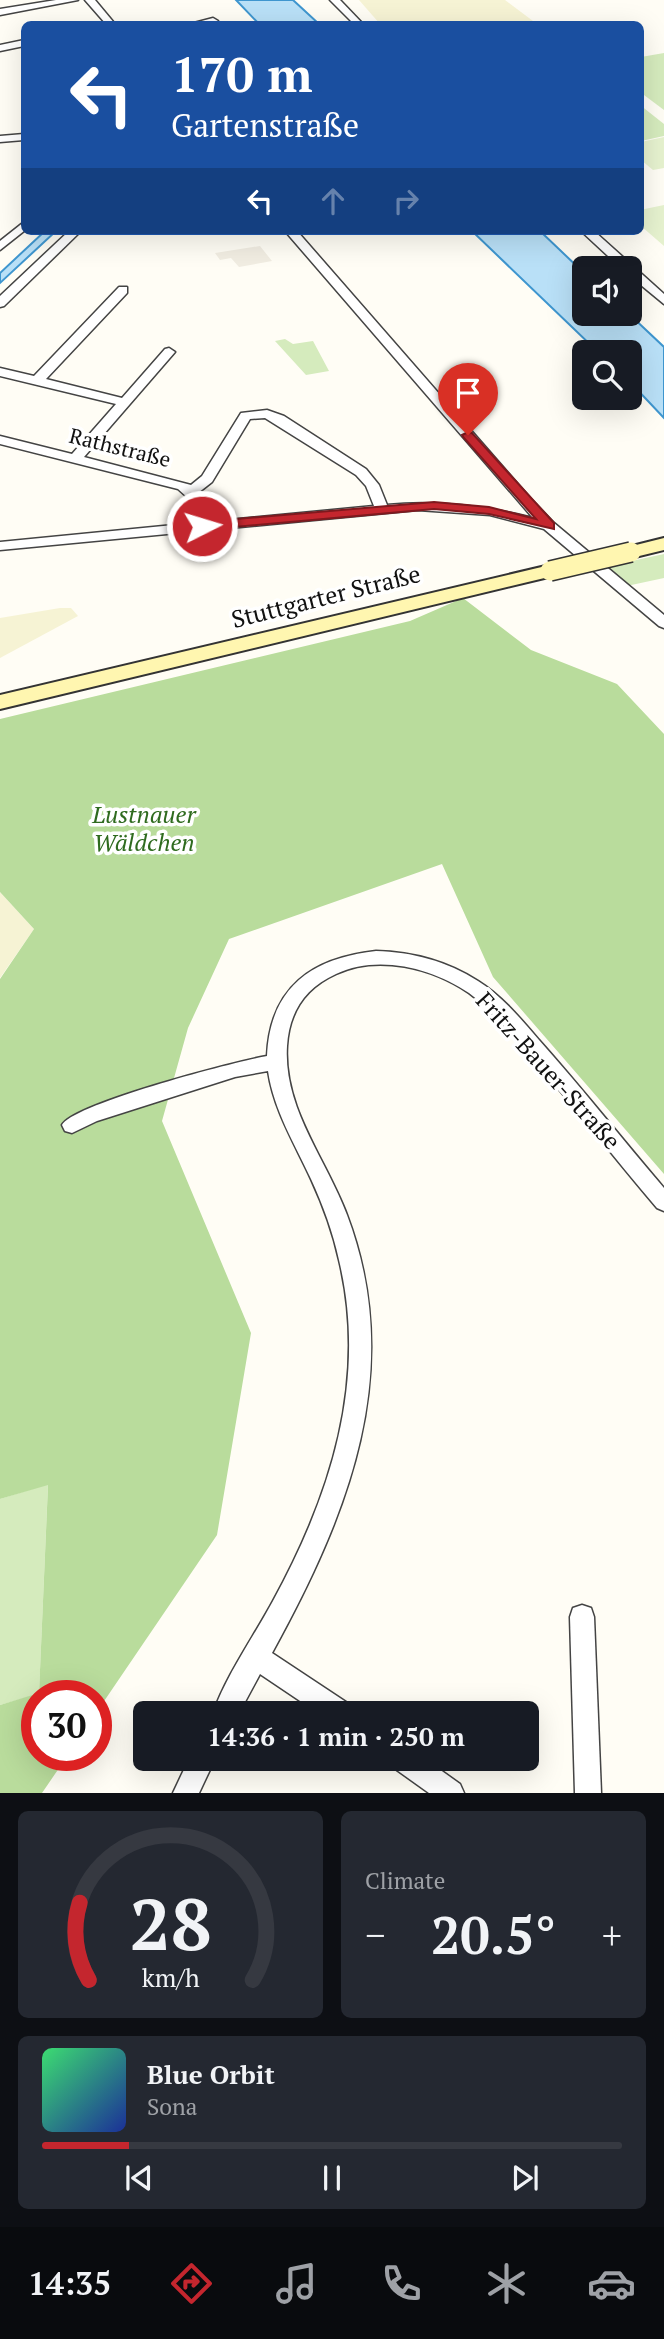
<!DOCTYPE html>
<html lang="en">
<head>
<meta charset="utf-8">
<style>
  :root { --surface:#171b24; --page:#242831; --text:#f1f3f6; --muted:#9ea1a6; --line:#363941; --accent:#c4262e }
  body { margin:0; font-family:"PT Serif",serif; background:var(--page); color:var(--text); height:100vh; display:flex; flex-direction:column; font-size:26px; white-space:nowrap }
  * { box-sizing:border-box; margin:0 }
  p { font-size:23px; color:var(--muted) }
  .icon { flex:none; width:38px; height:38px; fill:none; stroke:currentColor; stroke-width:2; stroke-linecap:round; stroke-linejoin:round }
  .map { position:relative; height:1793px; overflow:hidden }
  .details { display:flex; flex-direction:column; gap:18px; padding:18px; background:#0d0f14; flex:1 }
  .details>* { flex:none }
  .banner { position:absolute; left:21px; top:21px; width:623px; height:214px; border-radius:10px; box-shadow:0 7px 28px #0002; background:#1a4fa0; color:#fff; overflow:hidden }
  .controls { position:absolute; left:572px; top:256px; display:grid; gap:14px }
  .controls a { display:grid; place-items:center; width:70px; height:70px; border-radius:10px; background:var(--surface); box-shadow:0 7px 28px #0002; font-size:35px }
  .speed { position:absolute; left:21px; top:1680px; display:flex; gap:14px; font-size:35px; font-weight:700; text-align:center }
  .speed>* { display:grid; place-content:center; width:91px; height:91px; border-radius:50%; background:var(--surface); box-shadow:0 7px 28px #0002; line-height:1 }
  .speed .limit { border:10px solid #d22; background:#fff; color:#111 }
  .pin { position:absolute; display:grid; place-items:center; width:60px; height:60px; color:#fff; margin:-72px -30px; border-radius:50% 50% 50% 0; rotate:-45deg; box-shadow:0 0 7px #0007 }
  .pin .icon { rotate:45deg }
  .me { position:absolute; width:77px; margin:-38px; rotate:85deg; stroke-linejoin:round; filter:drop-shadow(0 0 5px #0008) }
  .turn { display:flex; align-items:center; gap:24px; height:147px; padding:0 35px; font-size:32px }
  .turn .icon { width:91px; height:91px; stroke-width:2.5 }
  .turn b { display:block; font-size:49px; line-height:60px }
  .lanes { display:flex; align-items:center; height:66px; padding:0 35px; background:#0003; justify-content:center; gap:35px; direction:ltr }
  .lanes .off { opacity:.35 }
  .big { font-size:52px; font-weight:700; line-height:1.1 }
  .details .tile { flex:1; display:flex; flex-direction:column; justify-content:center; gap:10px; min-width:0; padding:0 24px; border-radius:10px; background:var(--page) }
  .details .dial { align-items:center; gap:0 }
  .dial svg { height:182px; overflow:visible; fill:none; stroke:var(--line); stroke-width:7; stroke-linecap:round; text-anchor:middle }
  .dial text { fill:var(--text); stroke:none }
  .song { display:flex; align-items:center; gap:21px }
  .cover { width:84px; height:84px; border-radius:10px; background:linear-gradient(135deg,hsl(140 70% 55%),hsl(230 70% 35%)) }
  .played { height:7px; border-radius:4px; background:linear-gradient(90deg,var(--accent) 15%,var(--line) 15%) }
  .keys { display:flex; justify-content:space-around; direction:ltr }
  .heat { display:flex; justify-content:space-between; align-items:center; font-size:38px; direction:ltr }
  .details .tiles { flex:1; display:grid; gap:18px; grid-template-columns:1fr 1fr }
  .tile:last-child { grid-column:span 2 }
  .trip { position:absolute; left:133px; top:1701px; width:406px; height:70px; border-radius:10px; background:var(--surface); box-shadow:0 7px 28px #0002; font-weight:700; line-height:70px; text-align:center }
  .dock { display:flex; height:112px; justify-content:space-around; align-items:center; background:#090b0e; color:var(--muted) }
  .dock .icon { width:49px; height:49px }
  .dock .on { color:var(--accent) }
  .dock b { font-size:32px; color:var(--text) }
  .map>svg:first-child { display:block }
  .farmland { fill:#f6f3d4 }
  .green { fill:#d5ebbd }
  .forest { fill:#b9dc9c }
  .pitch { fill:#e6f2cf }
  .plaza { fill:#f1ede2 }
  .water { fill:#b9e0f7; stroke:#3f96cf; stroke-width:2 }
  .lines { fill:none; stroke-linecap:round; stroke-linejoin:round }
  .street-casing { stroke:#444; stroke-width:3 }
  .secondary-casing { stroke:#333; stroke-width:4 }
  .street { fill:#fff; fill-rule:evenodd }
  .secondary { fill:#fff6b0; fill-rule:evenodd }
  .secondary-bridge-casing { stroke:#333; stroke-width:22; stroke-linecap:butt }
  .secondary-bridge { stroke:#fff6b0; stroke-width:19 }
  .route { fill:#c4262e; stroke:#7f191e; stroke-width:2 }
  .labels { text-anchor:middle; stroke-width:7; stroke-linejoin:round; paint-order:stroke }
  .far-street-label { font-size:21px; fill:#111; stroke:#fff }
  .street-label { font-size:24px; fill:#111; stroke:#fff }
  .park-label { font-size:24px; font-style:italic; fill:#2f6b1f; stroke:#fff }
</style>
</head>
<body>
<div class="map">
<svg width="664" height="1793" viewBox="0 0 664 1793">
  <rect width="100%" height="100%" fill="#fffdf5"/>
  <g class="farmland">
    <polygon points="359,0 505,0 537,24 380,24"/>
    <polygon points="60,608 71,608 78,616 0,658 0,618"/>
    <polygon points="0,892 34,929 0,978"/>
  </g>
  <g class="green">
    <polygon points="664,53 664,110 640,92 641,57"/>
    <polygon points="640,105 664,124 664,136 641,141"/>
    <polygon points="285,339 293,344 313,341 329,371 306,375 275,341"/>
    <polygon points="664,554 664,578 622,587 599,568"/>
    <polygon points="48,1484 39,1694 0,1705 0,1499"/>
  </g>
  <polygon class="forest" points="463,598 531,650 617,684 664,734 664,1174 493,977 442,864 229,939 188,1028 162,1121 251,1333 217,1535 96,1713 96,1696 37,1696 37,1755 68,1755 42,1793 0,1793 0,1705 39,1693 48,1485 0,1499 0,979 34,929 0,892 0,719 410,621"/>
  <g class="pitch">
    <polygon points="664,137 664,168 653,170 641,160 641,142"/>
    <polygon points="664,205 664,246 641,226 640,210"/>
  </g>
  <polygon class="plaza" points="260,246 272,261 239,267 231,258 220,260 215,253"/>
  <g class="water">
    <polygon points="236,0 293,0 319,24 259,24"/>
    <polygon points="45,231 56,231 0,283 0,273"/>
    <polygon points="472,231 540,231 584,273 584,313 628,313 664,347 664,418 630,382 630,352 598,352"/>
  </g>
  <g class="lines">
    <defs>
      <g id="street">
        <polygon points="56,0 78,0 0,15 0,9"/>
        <polygon points="85,0 95,0 115,24 106,24"/>
        <polygon points="330,0 340,0 363,24 354,24"/>
        <polygon points="213,18 218,21 216,23 190,24"/>
        <polygon points="24,40 24,46 0,51 0,45"/>
        <polygon points="24,134 24,140 0,142 0,136"/>
        <polygon points="24,222 24,231 0,250 0,241"/>
        <polygon points="69,231 81,231 4,306 0,307 0,296"/>
        <path d="M285 231H297L531 499 554 523 664 615V628L659 626 544 529 490 515 418 510 0 550V542L194 523 188 498 178 489 0 444V436L72 454 116 404 0 376V368L34 376 119 287H127V293L46 379 122 398 165 349 169 348 175 352 84 457 191 485 202 476 241 413 267 410 284 416 366 469 379 485 387 505C437 500 485 506 533 518ZM265 418 356 475 366 486 374 506 208 522 198 493 212 482 250 419Z"/>
        <polygon points="581,231 594,231 664,294 664,304 630,276 630,268 621,268"/>
        <path d="M376 951C412 952 447 961 478 981 502 996 521 1019 539 1040 582 1088 622 1139 664 1188V1211L657 1208C614 1158 574 1105 530 1056 511 1034 492 1010 469 993 432 968 378 954 336 974 305 988 289 1012 287 1046 283 1108 326 1159 347 1215 406 1371 348 1515 272 1653L349 1704 353 1713H318L260 1674 239 1713H213C227 1674 253 1638 273 1601 331 1495 368 1380 339 1260 333 1232 323 1205 311 1179 295 1144 274 1111 268 1071L235 1077 97 1121 72 1133 65 1131 62 1125C73 1104 237 1061 267 1056 270 987 312 958 376 951Z"/>
        <polygon points="582,1605 591,1608 594,1617 601,1793 575,1793 570,1617 573,1608"/>
        <polygon points="189,1759 215,1759 199,1793 173,1793"/>
        <polygon points="390,1759 425,1759 460,1784 464,1793 429,1793 394,1768"/>
      </g>
      <g id="secondary">
        <polygon points="664,538 664,550 631,558 624,556 621,552 624,548"/>
        <polygon points="550,565 557,567 560,571 557,575 0,709 0,695"/>
      </g>
    </defs>
    <use href="#street" class="street-casing"/>
    <use href="#secondary" class="secondary-casing"/>
    <use href="#street" class="street"/>
    <use href="#secondary" class="secondary"/>
    <defs>
      <polyline id="secondary-bridge" points="550,571 631,552"/>
    </defs>
    <use href="#secondary-bridge" class="secondary-bridge-casing"/>
    <use href="#secondary-bridge" class="secondary-bridge"/>
  </g>
  <polygon class="route" points="468,432 472,433 554,523 554,529 489,514 434,509 202,530 196,526 202,522 434,502 489,507 536,519 464,438 462,435"/>
  <g class="labels">
    <g class="far-street-label">
      <text transform="translate(120 448) rotate(14)" y="7">Rathstraße</text>
    </g>
    <g class="street-label">
      <text transform="translate(326 597) rotate(-14)" y="8">Stuttgarter Straße</text>
      <text transform="translate(548 1071) rotate(48)" y="8">Fritz-Bauer-Straße</text>
    </g>
    <g class="park-label">
      <text x="144" y="823">Lustnauer<tspan x="144" dy="28">Wäldchen</tspan></text>
    </g>
  </g>
</svg>
<div class="controls">
<a><svg class="icon" aria-label="sound" viewBox="0 0 24 24"><path d="M4 9h4l5-4v14l-5-4H4zM17 9q2 3 0 6"/></svg></a>
<a><svg class="icon" aria-label="search" viewBox="0 0 24 24"><circle cx="10" cy="10" r="6"/><path d="M15 15l6 6"/></svg></a>
</div>
<div class="speed"><div class="limit">30</div></div>
<div class="pin" style="left:468px;top:435px;background:#d93025"><svg class="icon" aria-label="arrive" viewBox="0 0 24 24"><path d="M6 21V4h12l-3 4 3 4H6"/></svg></div>
<svg class="me" style="left:202px;top:526px" viewBox="-20 -20 40 40"><circle r="17" fill="#c4262e" stroke="#fff" stroke-width="3"/><path d="M0-11L8 9 0 5-8 9z" fill="#fff"/></svg>
<div class="trip">14:36 · 1 min · 250 m</div>
<div class="banner">
<div class="turn"><svg class="icon" aria-label="left" viewBox="0 0 24 24"><path d="M17 20v-9H6M10 6l-5 5 5 5"/></svg><div><b>170 m</b>Gartenstraße</div></div>
<div class="lanes"><svg class="icon" aria-label="left" viewBox="0 0 24 24"><path d="M17 20v-9H6M10 6l-5 5 5 5"/></svg><svg class="icon off" aria-label="ahead" viewBox="0 0 24 24"><path d="M12 20V5M6 11l6-6 6 6"/></svg><svg class="icon off" aria-label="right" viewBox="0 0 24 24"><path d="M7 20v-9h11M14 6l5 5-5 5"/></svg></div>
</div>
</div>
<section class="details">
<div class="tiles">
<div class="tile dial"><svg viewBox="0 0 100 80">
<path d="M14 69A42 42 0 1 1 86 69"/>
<path d="M14 69A42 42 0 0 1 10 35" stroke="#c4262e"/>
<text x="50" y="56" font-size="32" font-weight="700">28</text>
<text x="50" y="72" font-size="11">km/h</text>
</svg></div>
<div class="tile"><p>Climate</p>
<div class="heat"><a>−</a><b class="big">20.5°</b><a>+</a></div>
</div>
<div class="tile">
<div class="song"><i class="cover"></i><div><b>Blue Orbit</b><p>Sona</p></div></div>
<div class="played"></div>
<div class="keys"><svg class="icon" aria-label="previous" viewBox="0 0 24 24"><path d="M18 5L8 12l10 7zM5 5v14"/></svg><svg class="icon" aria-label="pause" viewBox="0 0 24 24"><path d="M8 5v14M16 5v14"/></svg><svg class="icon" aria-label="next" viewBox="0 0 24 24"><path d="M6 5l10 7-10 7zM19 5v14"/></svg></div>
</div>
</div>
</section>
<nav class="dock">
<b>14:35</b>
<svg class="icon on" aria-label="directions" viewBox="0 0 24 24"><path d="M12 3l9 9-9 9-9-9zM9 14v-3h6M13 9l2 2-2 2"/></svg>
<svg class="icon" aria-label="music" viewBox="0 0 24 24"><path d="M9 18V5l10-2v13"/><circle cx="6" cy="18" r="3"/><circle cx="16" cy="16" r="3"/></svg>
<svg class="icon" aria-label="phone" viewBox="0 0 24 24"><path d="M5 4h4l2 5-3 2q2 4 5 5l2-3 5 2v4C11 20 4 13 5 4z"/></svg>
<svg class="icon" aria-label="climate" viewBox="0 0 24 24"><path d="M12 3v18M4 7l16 10M4 17L20 7"/></svg>
<svg class="icon" aria-label="car" viewBox="0 0 24 24"><path d="M5 17H2v-5l4-1 3-4h7l3 4 3 1v5h-3M9 17h6M6 11h13"/><circle cx="7" cy="17" r="2"/><circle cx="17" cy="17" r="2"/></svg>
</nav>
</body>
</html>
